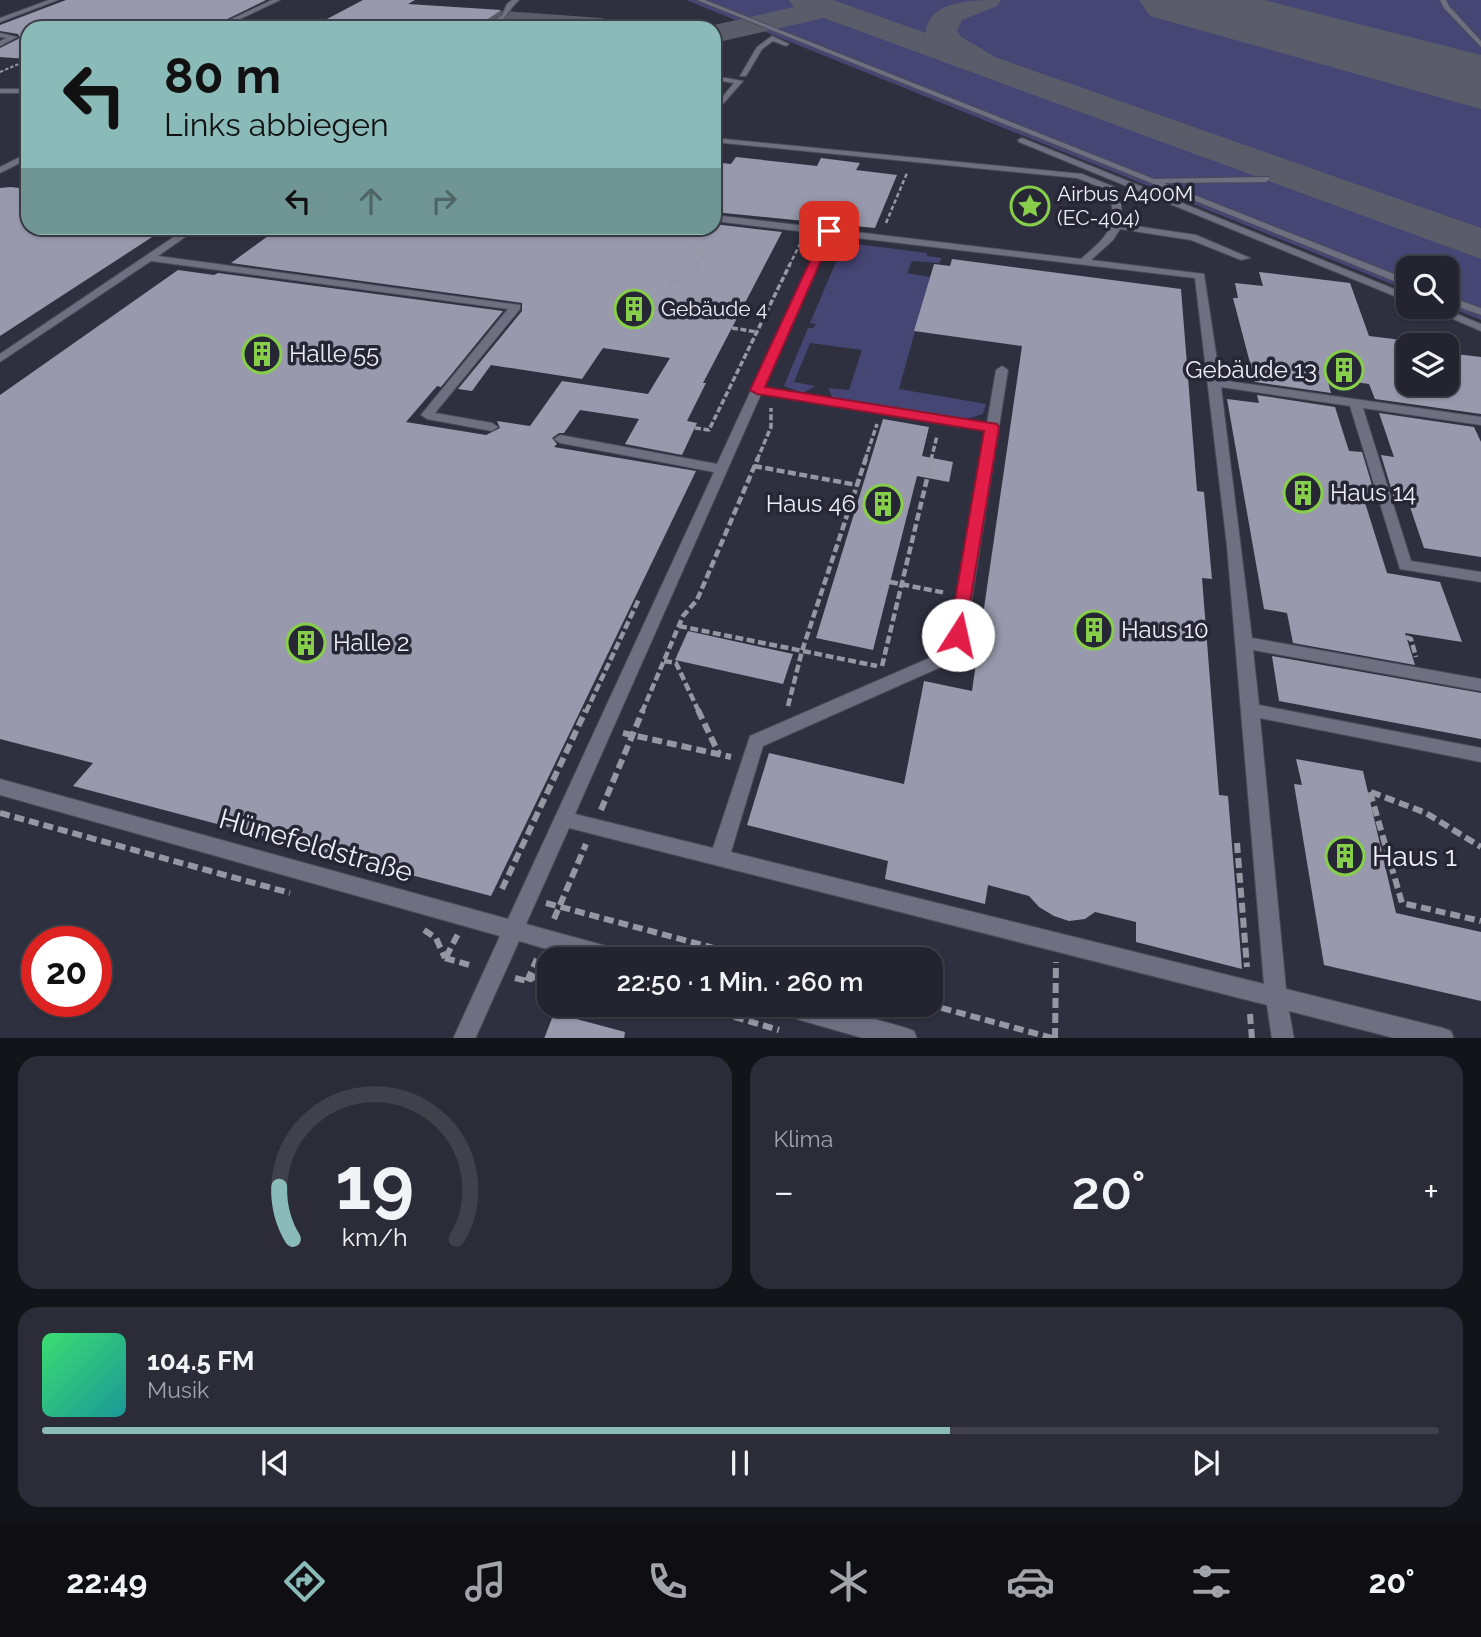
<!DOCTYPE html>
<html lang="de">
<head>
<meta charset="utf-8">
<style>
  :root { --surface:#23242f; --page:#2b2c37; --text:#f1f3f6; --muted:#a3a4aa; --line:#40414b; --accent:#8bbbb9 }
  body { margin:0; font-family:Raleway,sans-serif; background:var(--page); color:var(--text); height:100vh; display:flex; flex-direction:column; font-size:26px; white-space:nowrap }
  * { box-sizing:border-box; margin:0 }
  p { font-size:23px; color:var(--muted) }
  .icon { flex:none; width:38px; height:38px; fill:none; stroke:currentColor; stroke-width:2; stroke-linecap:round; stroke-linejoin:round }
  .map { position:relative; height:1038px; overflow:hidden }
  .side { display:flex; flex-direction:column; gap:18px; padding:18px; background:#13141a; flex:1 }
  .side>* { flex:none }
  .banner { position:absolute; left:21px; top:21px; width:700px; height:214px; border-radius:21px; box-shadow:0 2px 5px #0004,0 0 0 2px var(--line); background:#8bbbb9; color:#111; overflow:hidden }
  .buttons { position:absolute; left:1396px; top:256px; display:grid; gap:14px }
  .buttons a { display:grid; place-items:center; width:63px; height:63px; border-radius:14px; background:var(--surface); box-shadow:0 2px 5px #0004,0 0 0 2px var(--line); font-size:35px }
  .speed { position:absolute; left:21px; top:926px; display:flex; gap:14px; font-size:35px; font-weight:700; text-align:center }
  .speed>* { display:grid; place-content:center; width:91px; height:91px; border-radius:50%; background:var(--surface); box-shadow:0 2px 5px #0004,0 0 0 2px var(--line); line-height:1 }
  .speed .limit { border:10px solid #d22; background:#fff; color:#111 }
  .pin { position:absolute; display:grid; place-items:center; width:60px; height:60px; color:#fff; margin:-30px; border-radius:14px; box-shadow:0 4px 10px #0006 }
  .me { position:absolute; width:77px; margin:-38px; rotate:10deg; stroke-linejoin:round; filter:drop-shadow(0 0 5px #0008) }
  .turn { display:flex; align-items:center; gap:24px; height:147px; padding:0 28px; font-size:32px }
  .turn .icon { width:91px; height:91px; stroke-width:2.5 }
  .turn b { display:block; font-size:49px; line-height:60px }
  .lanes { display:flex; align-items:center; height:66px; padding:0 28px; background:#0003; justify-content:center; gap:35px; direction:ltr }
  .lanes .off { opacity:.35 }
  .big { font-size:52px; font-weight:600; line-height:1.1 }
  .side .tile { flex:1; display:flex; flex-direction:column; justify-content:center; gap:10px; min-width:0; padding:0 24px; border-radius:21px; background:var(--page) }
  .side .dial { align-items:center; gap:0 }
  .dial svg { height:182px; overflow:visible; fill:none; stroke:var(--line); stroke-width:7; stroke-linecap:round; text-anchor:middle }
  .dial text { fill:var(--text); stroke:none }
  .song { display:flex; align-items:center; gap:21px }
  .cover { width:84px; height:84px; border-radius:10px; background:linear-gradient(135deg,hsl(140 70% 55%),hsl(180 70% 35%)) }
  .played { height:7px; border-radius:4px; background:linear-gradient(90deg,var(--accent) 65%,var(--line) 65%) }
  .keys { display:flex; justify-content:space-around; direction:ltr }
  .heat { display:flex; justify-content:space-between; align-items:center; font-size:38px; direction:ltr }
  .side .tiles { flex:1; display:grid; gap:18px; grid-template-columns:1fr 1fr }
  .tile:last-child { grid-column:span 2 }
  .trip { position:absolute; left:537px; top:947px; width:406px; height:70px; border-radius:21px; background:var(--surface); box-shadow:0 2px 5px #0004,0 0 0 2px var(--line); font-weight:600; line-height:70px; text-align:center }
  .menu { display:flex; height:112px; justify-content:space-around; align-items:center; background:#0e0e13; color:var(--muted) }
  .menu .icon { width:49px; height:49px }
  .menu .active { color:var(--accent) }
  .menu b { font-size:32px; color:var(--text) }
  .map>svg:first-child { display:block }
  .green { fill:#464675 }
  .lines { fill:none; stroke-linecap:round; stroke-linejoin:round }
  .taxiway { fill:#5a5c6a; fill-rule:evenodd }
  .runway { fill:#5a5c6a; fill-rule:evenodd }
  .building { fill:#9899ac }
  .service-casing { stroke:#4b4b58; stroke-width:2 }
  .path-far4 { stroke:#9697a3; stroke-width:2; stroke-dasharray:3.5 2; stroke-linecap:butt }
  .path-far3 { stroke:#9697a3; stroke-width:2.5; stroke-dasharray:4.5 2.5; stroke-linecap:butt }
  .path-far2 { stroke:#9697a3; stroke-width:3.5; stroke-dasharray:6 2.5; stroke-linecap:butt }
  .path-far1 { stroke:#9697a3; stroke-width:4.5; stroke-dasharray:8 3.5; stroke-linecap:butt }
  .path { stroke:#9697a3; stroke-width:6; stroke-dasharray:10 5; stroke-linecap:butt }
  .service { fill:#6e6f81; fill-rule:evenodd }
  .route { fill:#e11d48; stroke:#92132f; stroke-width:2 }
  .labels { text-anchor:middle; stroke-width:7; stroke-linejoin:round; paint-order:stroke }
  .far-poi-label { font-size:21px; fill:#edeef8; stroke:#262635; text-anchor:start }
  .poi-label { font-size:24px; fill:#edeef8; stroke:#262635; text-anchor:start }
  .near-street-label { font-size:28px; fill:#edeef8; stroke:#262635 }
  .near-poi-label { font-size:28px; fill:#edeef8; stroke:#262635; text-anchor:start }
</style>
</head>
<body>
<div class="map">
<svg width="1481" height="1039" viewBox="0 0 1481 1039">
  <rect width="100%" height="100%" fill="#2f303f"/>
  <g class="green">
    <polygon points="686,0 1481,0 1481,320 1447,306 1447,268 1409,268 1409,291"/>
    <polygon points="856,244 927,253 927,256 942,258 939,263 912,261 907,273 930,277 899,389 986,404 983,414 967,419 833,398 828,388 849,390 862,350 810,343 794,382 815,386 803,393 784,386 808,328 813,328 816,324 810,323 839,255 844,256 847,251 843,248 852,250"/>
  </g>
  <g class="lines">
    <g class="taxiway">
      <path d="M789 0H833L926 33C928 0 973 0 1001 0L997 6 962 20 957 31 960 36 995 57 1481 228V259L824 18 714 43V28H701L794 7Z"/>
      <polygon points="1151,0 1208,0 1227,4 1231,11 1227,18 1216,20 1155,6"/>
      <polygon points="491,10 601,18 612,21 617,28 489,28 480,26 475,19 480,12"/>
    </g>
    <polygon class="runway" points="1139,0 1264,0 1481,55 1481,109 1150,16"/>
  </g>
  <g class="building">
    <polygon points="66,0 266,0 209,28 28,28 28,59 0,57 0,48 20,38 18,34 0,31 0,25"/>
    <polygon points="363,0 415,0 408,4 501,10 475,28 310,28"/>
    <polygon points="736,157 817,166 821,158 860,163 856,170 897,175 875,228 714,212 714,162 731,164"/>
    <polygon points="11,187 28,189 28,228 166,228 0,336 0,188"/>
    <polygon points="714,224 782,232 703,383 706,383 687,421 697,423 682,455 625,444 639,419 580,410 564,433 559,433 552,438 557,444 554,447 696,471 491,896 73,786 93,763 0,739 0,395 178,270 214,275 218,273 503,311 441,387 437,386 406,422 486,435 500,428 497,421 530,426 562,381 648,394 670,358 603,348 582,379 491,365 472,391 458,389 522,311 522,303 231,263 279,228 714,228"/>
    <polygon points="952,259 1181,289 1197,491 1204,492 1212,579 1202,578 1219,795 1228,796 1242,969 1136,942 1136,922 1095,912 1085,919 1069,921 1054,916 1039,907 1029,896 988,885 985,904 885,879 888,861 747,825 769,753 904,784 924,681 972,691 1022,346 914,331 934,264 950,266"/>
    <polygon points="1259,272 1350,283 1369,336 1418,342 1419,345 1409,345 1409,383 1447,383 1447,353 1481,357 1481,414 1375,399 1369,384 1327,378 1331,393 1255,382 1233,298 1238,298 1235,283 1263,286"/>
    <polygon points="1257,395 1335,407 1349,451 1362,452 1375,495 1362,493 1387,573 1440,582 1462,642 1405,633 1415,665 1293,643 1287,613 1264,609 1227,399 1259,403"/>
    <polygon points="1379,413 1474,427 1481,442 1481,557 1424,548 1408,501 1394,498 1381,455 1394,457"/>
    <polygon points="883,419 929,427 922,456 953,462 949,482 917,476 873,650 816,638"/>
    <polygon points="688,631 793,654 783,684 675,660"/>
    <polygon points="1272,656 1481,693 1481,739 1279,701"/>
    <polygon points="1296,759 1363,771 1396,913 1481,932 1481,1001 1324,965 1294,784 1302,785"/>
    <polygon points="554,1013 625,1032 624,1039 544,1039"/>
  </g>
  <g class="lines">
    <defs>
      <g id="service">
        <polygon points="49,0 58,0 0,22 0,18"/>
        <polygon points="272,0 280,0 221,28 213,28"/>
        <path d="M512 0H519C507 10 504 28 484 28L502 15 507 4Z"/>
        <polygon points="697,0 705,0 1154,179 1269,177 1270,179 1266,182 1164,183 1409,280 1409,287"/>
        <polygon points="1440,0 1446,0 1449,6 1481,41 1481,47 1444,8"/>
        <polygon points="0,33 17,37 0,46 0,41 7,38 0,37"/>
        <polygon points="772,36 789,44 786,46 773,41 762,49 746,76 740,76 757,47"/>
        <polygon points="714,76 743,81 714,114 714,107 734,83 714,80"/>
        <rect x="0" y="89" width="28" height="4"/>
        <path d="M714 138 1082 174 1117 188 1121 204 1122 224 1196 235 1250 258 1241 260 1191 240 1120 229 1113 240 1091 260 1204 274 1220 380 1481 417V425L1363 408 1411 561 1481 572V582L1400 569 1350 406 1221 387 1252 638 1481 679V691L1253 650 1259 705 1481 748V762L1260 718 1286 989 1443 1028 1451 1031 1454 1039H1398L1289 1011 1294 1039H1272L1267 1005 569 828 526 924 617 949 624 952 627 959H581L519 941 475 1039H453L500 936 0 795V779L508 919 714 472 560 443 554 439 560 435 717 464 823 234 714 221V215L1081 259C1108 235 1117 229 1110 191L1077 178 714 142ZM832 235 1195 278 1227 546 1264 984 731 852 763 746 961 658 963 654 1008 370 1002 366 996 370 987 423 764 388ZM761 394 986 431 948 650 750 736 713 848 575 814Z"/>
        <polygon points="1022,138 1409,295 1409,302 1019,142 1018,140"/>
        <polygon points="28,153 28,159 0,173 0,167"/>
        <polygon points="187,228 198,228 158,256 520,305 520,309 435,413 492,423 498,427 492,431 427,419 421,415 508,309 151,261 0,362 0,354"/>
        <polygon points="1447,296 1481,308 1481,315 1447,303"/>
        <polygon points="1423,306 1438,306 1481,324 1481,331"/>
        <polygon points="772,1004 823,1004 906,1028 914,1031 917,1039 866,1039 783,1015 775,1012"/>
      </g>
    </defs>
    <use href="#service" class="service-casing"/>
    <polyline class="path-far4" points="0,72 28,60"/>
    <g class="path-far3">
      <polyline points="886,223 907,173"/>
      <polyline points="695,243 689,252 704,254 698,266"/>
      <polyline points="789,266 801,242"/>
    </g>
    <g class="path-far2">
      <polyline points="693,274 699,264"/>
      <polyline points="669,283 684,277"/>
      <polyline points="732,328 757,332"/>
      <polyline points="695,428 709,430 790,264"/>
      <polyline points="757,460 771,427 771,408"/>
      <polyline points="865,460 877,424"/>
      <polyline points="931,460 937,436"/>
    </g>
    <g class="path-far1">
      <polyline points="754,466 857,485"/>
      <polyline points="890,582 946,593"/>
      <polyline points="679,626 877,666"/>
      <polyline points="1406,637 1411,639 1416,657"/>
      <polyline points="664,661 676,663 699,712"/>
      <polyline points="882,666 932,458"/>
      <polyline points="788,706 802,651 866,458"/>
      <polyline points="586,712 639,599"/>
      <polyline points="642,712 683,616 697,600 758,458"/>
    </g>
    <g class="path">
      <polyline points="698,710 719,754"/>
      <polyline points="623,733 731,757"/>
      <polyline points="1370,792 1402,903 1481,921"/>
      <polyline points="1371,792 1426,813 1481,847"/>
      <polyline points="601,810 643,710"/>
      <polyline points="0,813 290,893"/>
      <polyline points="1237,843 1247,967"/>
      <polyline points="502,889 586,710"/>
      <polyline points="546,903 755,959"/>
      <polyline points="554,919 586,844"/>
      <polyline points="424,930 436,938 445,958"/>
      <polyline points="446,957 458,934"/>
      <polyline points="445,958 473,966"/>
      <polyline points="515,978 527,981 550,969"/>
      <polyline points="527,981 537,959"/>
      <polyline points="691,1004 779,1030"/>
      <polyline points="927,1004 1056,1039"/>
      <polyline points="1250,1014 1252,1039"/>
      <polyline points="1055,1038 1056,962"/>
    </g>
    <use href="#service" class="service"/>
  </g>
  <polygon class="route" points="825,229 834,231 765,387 997,424 999,428 964,639 952,639 949,635 984,431 757,394 750,390"/>
  <defs>
    <symbol id="sight-ring" viewBox="-11 -11 22 22"><circle r="9.5" fill="#262635" stroke="#87cf4a" stroke-width="1.5"/><path d="M0-6L1.8-2.2L6-1.7L2.9 1.2L3.7 5.4L0 3.3L-3.7 5.4L-2.9 1.2L-6-1.7L-1.8-2.2Z" fill="#87cf4a"/></symbol>
    <symbol id="building-ring" viewBox="-11 -11 22 22"><circle r="9.5" fill="#262635" stroke="#87cf4a" stroke-width="1.5"/><path d="M-4-6H4V6H1V3H-1V6H-4ZM-2.5-4.3h1.7v1.8h-1.7ZM.8-4.3h1.7v1.8H.8ZM-2.5-1h1.7V.8h-1.7ZM.8-1h1.7V.8H.8Z" fill="#87cf4a"/></symbol>
  </defs>
  <g fill-rule="evenodd">
    <use href="#sight-ring" x="1008" y="184" width="44" height="44"/>
    <use href="#building-ring" x="612" y="287" width="44" height="44"/>
    <use href="#building-ring" x="240" y="332" width="44" height="44"/>
    <use href="#building-ring" x="1322" y="348" width="44" height="44"/>
    <use href="#building-ring" x="1281" y="471" width="44" height="44"/>
    <use href="#building-ring" x="861" y="482" width="44" height="44"/>
    <use href="#building-ring" x="1072" y="608" width="44" height="44"/>
    <use href="#building-ring" x="284" y="621" width="44" height="44"/>
    <use href="#building-ring" x="1323" y="834" width="44" height="44"/>
  </g>
  <g class="labels">
    <g class="far-poi-label">
      <text x="1057" y="201">Airbus A400M<tspan x="1057" dy="24">(EC-404)</tspan></text>
      <text x="661" y="316">Gebäude 4</text>
    </g>
    <g class="poi-label">
      <text x="289" y="362">Halle 55</text>
      <text x="1317" y="378" text-anchor="end">Gebäude 13</text>
      <text x="1330" y="501">Haus 14</text>
      <text x="856" y="512" text-anchor="end">Haus 46</text>
      <text x="1121" y="638">Haus 10</text>
      <text x="333" y="651">Halle 2</text>
    </g>
    <g class="near-street-label">
      <text transform="translate(316 845) rotate(16)" y="10">Hünefeldstraße</text>
    </g>
    <g class="near-poi-label">
      <text x="1372" y="866">Haus 1</text>
    </g>
  </g>
</svg>
<div class="buttons">
<a><svg class="icon" aria-label="search" viewBox="0 0 24 24"><circle cx="10" cy="10" r="6"/><path d="M15 15l6 6"/></svg></a>
<a><svg class="icon" aria-label="layers" viewBox="0 0 24 24"><path d="M12 4l9 5-9 5-9-5zM3 14l9 5 9-5"/></svg></a>
</div>
<div class="speed"><div class="limit">20</div></div>
<div class="pin" style="left:829px;top:231px;background:#d93025"><svg class="icon" aria-label="arrive" viewBox="0 0 24 24"><path d="M6 21V4h12l-3 4 3 4H6"/></svg></div>
<svg class="me" style="left:958px;top:635px" viewBox="-20 -20 40 40"><circle r="19" fill="#fff"/><path d="M0-13L10 11 0 6-10 11z" fill="#e11d48"/></svg>
<div class="trip">22:50 · 1 Min. · 260 m</div>
<div class="banner">
<div class="turn"><svg class="icon" aria-label="left" viewBox="0 0 24 24"><path d="M17 20v-9H6M10 6l-5 5 5 5"/></svg><div><b>80 m</b>Links abbiegen</div></div>
<div class="lanes"><svg class="icon" aria-label="left" viewBox="0 0 24 24"><path d="M17 20v-9H6M10 6l-5 5 5 5"/></svg><svg class="icon off" aria-label="ahead" viewBox="0 0 24 24"><path d="M12 20V5M6 11l6-6 6 6"/></svg><svg class="icon off" aria-label="right" viewBox="0 0 24 24"><path d="M7 20v-9h11M14 6l5 5-5 5"/></svg></div>
</div>
</div>
<section class="side">
<div class="tiles">
<div class="tile dial"><svg viewBox="0 0 100 80">
<path d="M14 69A42 42 0 1 1 86 69"/>
<path d="M14 69A42 42 0 0 1 8 46" stroke="#8bbbb9"/>
<text x="50" y="56" font-size="32" font-weight="700">19</text>
<text x="50" y="72" font-size="11">km/h</text>
</svg></div>
<div class="tile"><p>Klima</p>
<div class="heat"><a>−</a><b class="big">20°</b><a>+</a></div>
</div>
<div class="tile">
<div class="song"><i class="cover"></i><div><b>104.5 FM</b><p>Musik</p></div></div>
<div class="played"></div>
<div class="keys"><svg class="icon" aria-label="previous" viewBox="0 0 24 24"><path d="M18 5L8 12l10 7zM5 5v14"/></svg><svg class="icon" aria-label="pause" viewBox="0 0 24 24"><path d="M8 5v14M16 5v14"/></svg><svg class="icon" aria-label="next" viewBox="0 0 24 24"><path d="M6 5l10 7-10 7zM19 5v14"/></svg></div>
</div>
</div>
</section>
<nav class="menu">
<b>22:49</b>
<svg class="icon active" aria-label="directions" viewBox="0 0 24 24"><path d="M12 3l9 9-9 9-9-9zM9 14v-3h6M13 9l2 2-2 2"/></svg>
<svg class="icon" aria-label="music" viewBox="0 0 24 24"><path d="M9 18V5l10-2v13"/><circle cx="6" cy="18" r="3"/><circle cx="16" cy="16" r="3"/></svg>
<svg class="icon" aria-label="phone" viewBox="0 0 24 24"><path d="M5 4h4l2 5-3 2q2 4 5 5l2-3 5 2v4C11 20 4 13 5 4z"/></svg>
<svg class="icon" aria-label="climate" viewBox="0 0 24 24"><path d="M12 3v18M4 7l16 10M4 17L20 7"/></svg>
<svg class="icon" aria-label="car" viewBox="0 0 24 24"><path d="M5 17H2v-5l4-1 3-4h7l3 4 3 1v5h-3M9 17h6M6 11h13"/><circle cx="7" cy="17" r="2"/><circle cx="17" cy="17" r="2"/></svg>
<svg class="icon" aria-label="filters" viewBox="0 0 24 24"><path d="M4 7h16M4 17h16"/><circle cx="9" cy="7" r="2"/><circle cx="15" cy="17" r="2"/></svg>
<b>20°</b>
</nav>
</body>
</html>
